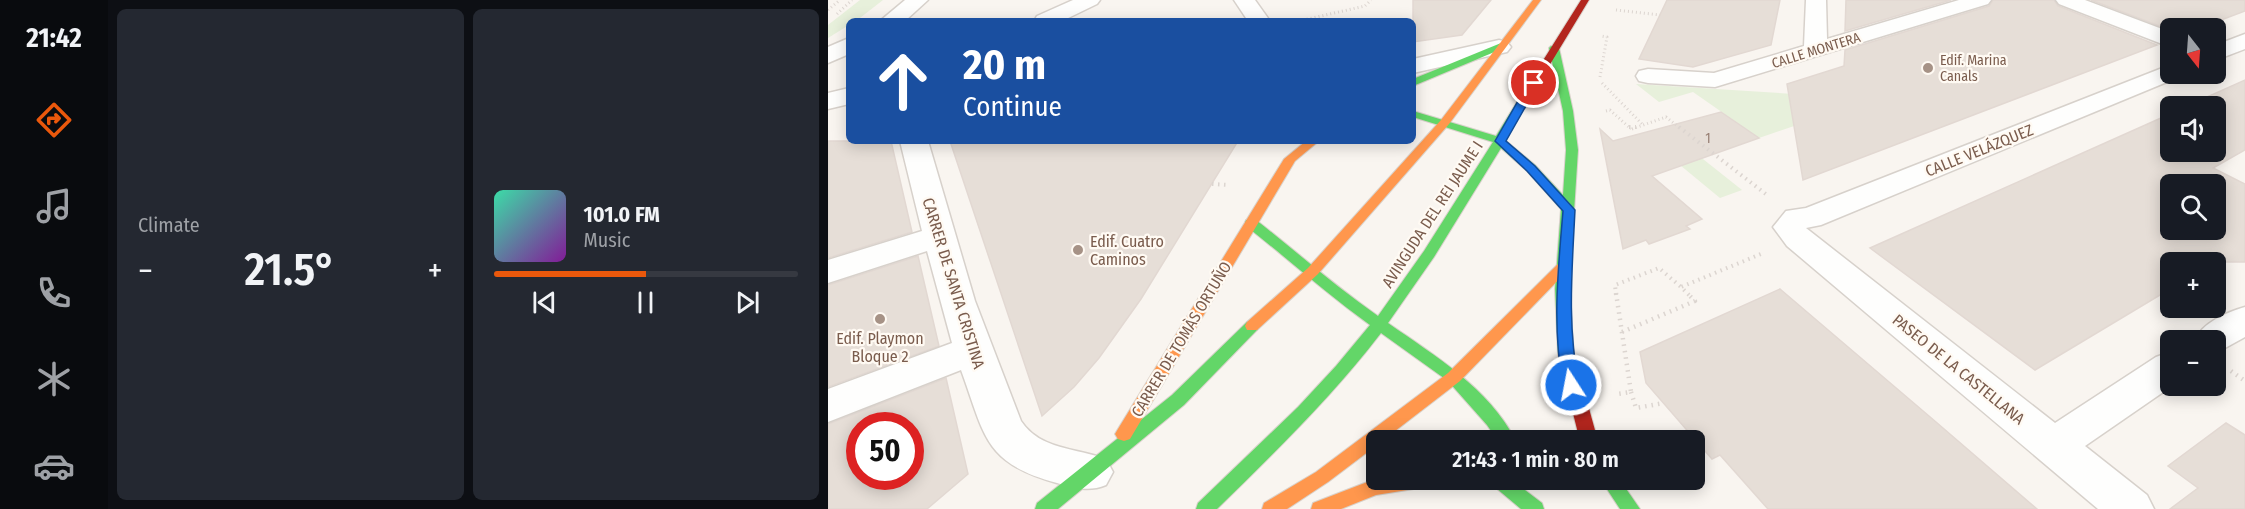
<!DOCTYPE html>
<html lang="en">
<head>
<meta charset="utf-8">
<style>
  :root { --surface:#171b24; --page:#242831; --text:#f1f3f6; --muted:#9ea1a6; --line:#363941; --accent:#ea580c }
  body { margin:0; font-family:"Fira Sans Condensed",sans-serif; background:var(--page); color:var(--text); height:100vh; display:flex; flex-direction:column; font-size:22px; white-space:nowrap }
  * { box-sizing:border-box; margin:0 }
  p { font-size:20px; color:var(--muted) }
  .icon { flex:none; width:33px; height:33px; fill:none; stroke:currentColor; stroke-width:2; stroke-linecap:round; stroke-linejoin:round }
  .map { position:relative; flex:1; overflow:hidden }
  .drawer { display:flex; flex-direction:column; gap:9px; padding:9px; background:#0d0f14; width:720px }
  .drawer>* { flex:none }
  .banner { position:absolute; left:18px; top:18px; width:570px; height:126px; border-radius:9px; box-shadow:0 3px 15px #0003; background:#1a4fa0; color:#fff; overflow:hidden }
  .needle { width:39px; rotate:163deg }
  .fabs { position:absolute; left:1332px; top:18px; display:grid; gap:12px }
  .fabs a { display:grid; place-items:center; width:66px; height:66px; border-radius:9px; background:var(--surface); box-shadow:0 3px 15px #0003; font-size:30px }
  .speed { position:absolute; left:18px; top:412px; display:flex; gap:12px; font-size:30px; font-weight:700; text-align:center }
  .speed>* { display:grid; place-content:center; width:78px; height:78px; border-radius:50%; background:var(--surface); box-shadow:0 3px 15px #0003; line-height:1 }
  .speed .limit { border:9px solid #d22; background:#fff; color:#111 }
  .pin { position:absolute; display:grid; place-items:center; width:51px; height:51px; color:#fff; margin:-26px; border:3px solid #fff; border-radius:50%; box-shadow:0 2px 6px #0007 }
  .me { position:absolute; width:66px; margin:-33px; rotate:349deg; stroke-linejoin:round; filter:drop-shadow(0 0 4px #0008) }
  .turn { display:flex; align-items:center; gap:21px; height:126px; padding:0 18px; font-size:27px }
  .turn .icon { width:78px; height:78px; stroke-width:2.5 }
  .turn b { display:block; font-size:42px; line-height:51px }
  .big { font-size:45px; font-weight:600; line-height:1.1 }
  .drawer .card { flex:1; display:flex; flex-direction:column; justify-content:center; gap:9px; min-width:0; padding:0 21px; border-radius:9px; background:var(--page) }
  .song { display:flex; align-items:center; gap:18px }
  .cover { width:72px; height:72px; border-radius:9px; background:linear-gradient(135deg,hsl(160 70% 55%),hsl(290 70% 35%)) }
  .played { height:6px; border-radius:3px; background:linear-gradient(90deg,var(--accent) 50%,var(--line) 50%) }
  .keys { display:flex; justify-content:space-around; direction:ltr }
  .heat { display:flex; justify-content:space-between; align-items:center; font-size:33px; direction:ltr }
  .drawer .tiles { flex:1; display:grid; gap:9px; grid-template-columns:repeat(2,1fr) }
  .trip { position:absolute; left:538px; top:430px; width:339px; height:60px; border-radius:9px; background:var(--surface); box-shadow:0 3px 15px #0003; font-weight:600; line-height:60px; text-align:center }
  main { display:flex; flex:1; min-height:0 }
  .tab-bar { display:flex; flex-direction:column; width:108px; justify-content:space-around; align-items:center; background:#090b0e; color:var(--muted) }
  .tab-bar .icon { width:42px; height:42px }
  .tab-bar .selected { color:var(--accent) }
  .tab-bar b { font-size:27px; color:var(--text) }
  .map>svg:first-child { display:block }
  .green { fill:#e7f0db }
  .building { fill:#e6ded7; stroke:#e2d8d2; stroke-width:1.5; fill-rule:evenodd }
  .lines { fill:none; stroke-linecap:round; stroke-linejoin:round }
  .street-casing { stroke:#d7d1cb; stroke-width:3 }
  .fast-casing { stroke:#d9d2cb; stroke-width:2 }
  .slow-casing { stroke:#d9d2cb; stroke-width:2 }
  .jam-casing { stroke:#d9d2cb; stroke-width:2 }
  .path-far2 { stroke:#dcd5d0; stroke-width:3; stroke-dasharray:1 3; stroke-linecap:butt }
  .path-far1 { stroke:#dcd5d0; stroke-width:4; stroke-dasharray:1.5 4.5; stroke-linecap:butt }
  .path { stroke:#dcd5d0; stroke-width:4.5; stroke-dasharray:1.5 5; stroke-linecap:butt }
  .street { fill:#fefefd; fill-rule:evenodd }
  .fast { fill:#63d668; fill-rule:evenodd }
  .slow { fill:#ff974d; fill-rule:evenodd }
  .jam { fill:#b3261e; fill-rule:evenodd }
  .route { fill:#1a73e8; stroke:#114b97; stroke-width:1.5 }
  .poi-dot { fill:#a69286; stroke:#fffaf3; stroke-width:2 }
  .labels { text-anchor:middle; stroke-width:4.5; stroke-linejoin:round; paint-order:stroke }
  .far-street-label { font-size:14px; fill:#7a5c4d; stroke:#fffaf3 }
  .far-poi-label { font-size:14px; fill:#7a5c4d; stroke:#fffaf3; text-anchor:start }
  .number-label { font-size:14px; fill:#977e72 }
  .street-label { font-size:16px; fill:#7a5c4d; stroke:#fffaf3 }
  .poi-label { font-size:16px; fill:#7a5c4d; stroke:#fffaf3; text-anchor:start }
</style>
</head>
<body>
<main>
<nav class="tab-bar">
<b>21:42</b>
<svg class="icon selected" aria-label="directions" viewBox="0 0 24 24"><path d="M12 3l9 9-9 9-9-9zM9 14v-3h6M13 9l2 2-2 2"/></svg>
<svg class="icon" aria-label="music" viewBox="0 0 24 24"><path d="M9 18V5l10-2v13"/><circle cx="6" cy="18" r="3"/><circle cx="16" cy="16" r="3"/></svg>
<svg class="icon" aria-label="phone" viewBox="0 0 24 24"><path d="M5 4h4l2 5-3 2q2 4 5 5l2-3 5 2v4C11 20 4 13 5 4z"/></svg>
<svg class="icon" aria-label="climate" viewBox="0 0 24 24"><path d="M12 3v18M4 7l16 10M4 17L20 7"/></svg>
<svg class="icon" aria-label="car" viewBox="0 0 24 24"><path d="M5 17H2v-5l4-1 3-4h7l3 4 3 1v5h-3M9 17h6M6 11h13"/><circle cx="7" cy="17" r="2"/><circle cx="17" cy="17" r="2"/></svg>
</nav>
<section class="drawer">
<div class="tiles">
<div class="card"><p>Climate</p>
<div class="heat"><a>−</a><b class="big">21.5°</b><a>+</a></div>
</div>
<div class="card">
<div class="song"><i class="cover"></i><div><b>101.0 FM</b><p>Music</p></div></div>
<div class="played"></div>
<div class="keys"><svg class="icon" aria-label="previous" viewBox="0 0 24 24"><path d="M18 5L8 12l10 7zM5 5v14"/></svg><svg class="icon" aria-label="pause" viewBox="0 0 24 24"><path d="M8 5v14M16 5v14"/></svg><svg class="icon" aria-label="next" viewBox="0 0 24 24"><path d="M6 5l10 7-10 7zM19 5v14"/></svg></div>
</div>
</div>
</section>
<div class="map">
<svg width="1417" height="509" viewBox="0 0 1417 509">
  <rect width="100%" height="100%" fill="#f9f5f0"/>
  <g class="green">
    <polygon points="32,0 55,0 28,21 21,21 21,25 0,38 0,25"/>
    <polygon points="808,84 1045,99 931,138 865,92 831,102"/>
    <polygon points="856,144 914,190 892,198 835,151"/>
  </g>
  <g class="building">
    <polygon points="585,0 663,0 634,35 585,42"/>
    <polygon points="839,0 952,0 943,45 865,67 811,59"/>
    <polygon points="1018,0 1123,0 1017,31"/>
    <polygon points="1165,0 1226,0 1230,6 1329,45 975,180 959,84 1016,66 1017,50 1161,6"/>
    <polygon points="1263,0 1417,0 1417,11 1372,28 1342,30"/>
    <path d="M1417 80V150L1385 168 1417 184V262H1342V289L1207 370 1042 248 1342 114V152H1388V106H1359ZM1342 184H1388V230H1342Z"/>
    <polygon points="893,112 931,138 824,176 874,219 858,226 862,229 821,244 818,240 795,249 772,129 785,141"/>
    <polygon points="0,141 63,141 84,232 0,258"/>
    <polygon points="122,141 410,141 313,299 271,358 246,387 214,416"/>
    <polygon points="90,256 111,346 0,387 0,285"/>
    <polygon points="952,289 1108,422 1209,509 940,509 892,455 884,459 818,383 812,352"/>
    <path d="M118 378 140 474 99 509H0V424ZM32 426H82V477H32Z"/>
    <polygon points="1398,423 1417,435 1417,509 1342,509 1370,488 1340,466"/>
  </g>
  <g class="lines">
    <defs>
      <g id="street">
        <polygon points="77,0 100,0 77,21 52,21"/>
        <polygon points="245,0 272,0 269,4 234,21 206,21 209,16"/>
        <polygon points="406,0 427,0 442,21 420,21"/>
        <polygon points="978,0 998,0 999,39 1131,0 1163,0 1160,4 887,87 820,83 811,81 808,76 811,71 820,69 886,73 976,46"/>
        <polygon points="1228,0 1257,0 1342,32 1342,47 1231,4"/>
        <polygon points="1417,34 1417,49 1388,60 1388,45"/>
        <polygon points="21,38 21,54 0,63 0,47"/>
        <polygon points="671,40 679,42 683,47 679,52 585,73 585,59"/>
        <polygon points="1342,65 1342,74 1353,74 1351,77 993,225 978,228 1227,423 1328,357 1342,352 1344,386 1257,446 1319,495 1326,509 1270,509 959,246 945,227 958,211 978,208"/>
        <polygon points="21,88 21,104 0,109 0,93"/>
        <path d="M72 141H100L147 301 193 421C212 450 249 448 278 459L285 472 278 485C261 492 247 488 229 483 155 463 157 435 133 370L0 422V389L124 343 99 251 0 283V260L94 231Z"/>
        <path d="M1417 307V337L1388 353V340H1367C1374 323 1399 312 1417 307Z"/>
      </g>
      <g id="fast">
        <polygon points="673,43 676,44 676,48 585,86 585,79"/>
        <path d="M723 46 731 48 745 111 750 150 741 289 746 354 743 358 738 360 733 358 730 354 727 289 733 209 699 171 673 148 606 257 560 323C607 356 661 388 688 441H670L659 425 620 381 553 333C504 397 447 452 389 509H368L370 503 470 407 508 366 542 325C499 294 460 259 418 226L417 223 418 220H428C469 252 507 286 550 316L596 251 665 142 585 117V111L668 136 700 84H708L709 86 677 140 707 165 735 195 738 150 735 111 721 48Z"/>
        <polygon points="424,321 429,322 431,326 429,330 356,405 230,509 207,509 209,503 344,395 419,322"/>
        <polygon points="652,480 684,480 714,503 716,509 693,509 668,488 655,486"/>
        <polygon points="773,480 792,480 812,509 792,509"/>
      </g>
      <g id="slow">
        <polygon points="705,0 713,0 621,124 490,274 429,330 419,330 417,326 419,322 480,268 613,120"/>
        <polygon points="478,141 491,141 467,161 302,439 296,441 290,439 287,434 290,429 456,159"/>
        <polygon points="735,262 740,264 742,267 740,270 632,381 554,441 549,441 549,445 500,482 459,509 434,509 436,503 488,472 620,373 730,264"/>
        <polygon points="547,479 601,480 598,486 592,488 548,495 513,509 483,509 485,503"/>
      </g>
      <g id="jam">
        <polygon points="753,0 761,0 709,86 708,88 700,88 699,86"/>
        <polygon points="738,348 743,350 746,354 770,441 752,441 730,354 733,350"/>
      </g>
    </defs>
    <use href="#street" class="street-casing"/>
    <use href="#fast" class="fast-casing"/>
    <use href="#slow" class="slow-casing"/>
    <use href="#jam" class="jam-casing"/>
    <g class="path-far2">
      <polyline points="0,10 12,0"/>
      <polyline points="788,10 832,15"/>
      <polyline points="9,14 24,0"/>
      <polyline points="471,21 537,6 543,0"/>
      <polyline points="772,77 779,37 773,36"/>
      <polyline points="774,83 815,125"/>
      <polyline points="778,111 782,110 803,129"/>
      <polyline points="804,129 838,117 853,129"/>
    </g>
    <g class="path-far1">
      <polyline points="801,127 808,127"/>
      <polyline points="851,127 939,195"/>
      <polyline points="384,184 401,185"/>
      <polyline points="788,295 787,285 831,268 853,287"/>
      <polyline points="861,295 853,287 933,254"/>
    </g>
    <g class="path">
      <polyline points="788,293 803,392 790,394"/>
      <polyline points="794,332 867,301 859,293"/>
      <polyline points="1403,371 1417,381"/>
      <polyline points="803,392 808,408 836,403"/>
    </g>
    <use href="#street" class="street"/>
    <use href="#fast" class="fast"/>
    <use href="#slow" class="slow"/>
    <use href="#jam" class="jam"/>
  </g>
  <path class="route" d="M702 80 711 83 678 141 707 166 747 210C744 270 739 327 751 385L743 392 735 385C724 327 730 270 735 211L699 171 667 141Z"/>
  <g class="poi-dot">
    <circle cx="1100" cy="68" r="6"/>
    <circle cx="250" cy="250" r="6"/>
    <circle cx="52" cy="319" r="6"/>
  </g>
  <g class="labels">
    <g class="far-street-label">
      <text transform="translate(988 50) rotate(-17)" y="5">CALLE MONTERA</text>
    </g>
    <g class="far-poi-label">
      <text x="1112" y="65">Edif. Marina<tspan x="1112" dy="16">Canals</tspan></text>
    </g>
    <g class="number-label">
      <text x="880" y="143">1</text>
    </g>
    <g class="street-label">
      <text transform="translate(1151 150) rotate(-22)" y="6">CALLE VELÁZQUEZ</text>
      <text transform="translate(604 214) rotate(-57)" y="6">AVINGUDA DEL REI JAUME I</text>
      <text transform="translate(126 283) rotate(73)" y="6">CARRER DE SANTA CRISTINA</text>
      <text transform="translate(353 339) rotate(-59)" y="6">CARRER DE TOMÀS ORTUÑO</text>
      <text transform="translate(1131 369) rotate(39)" y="6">PASEO DE LA CASTELLANA</text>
    </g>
    <g class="poi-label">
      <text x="262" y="247">Edif. Cuatro<tspan x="262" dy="18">Caminos</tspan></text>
      <text x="52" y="344" text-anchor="middle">Edif. Playmon<tspan x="52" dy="18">Bloque 2</tspan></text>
    </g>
  </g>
</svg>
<div class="fabs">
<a><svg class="needle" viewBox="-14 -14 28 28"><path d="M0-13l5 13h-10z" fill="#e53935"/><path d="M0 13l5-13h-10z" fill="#9ea1a6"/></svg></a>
<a><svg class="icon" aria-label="sound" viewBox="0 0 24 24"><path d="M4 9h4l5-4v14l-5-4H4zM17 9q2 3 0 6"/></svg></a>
<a><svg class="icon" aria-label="search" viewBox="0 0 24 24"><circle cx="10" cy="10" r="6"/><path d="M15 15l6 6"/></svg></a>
<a>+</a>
<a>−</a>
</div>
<div class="speed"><div class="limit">50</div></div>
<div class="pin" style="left:706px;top:83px;background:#d93025"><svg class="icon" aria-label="arrive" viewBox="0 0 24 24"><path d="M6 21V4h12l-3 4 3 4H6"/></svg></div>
<svg class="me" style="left:743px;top:385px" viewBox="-20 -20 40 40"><circle r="17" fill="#1a73e8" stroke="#fff" stroke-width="3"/><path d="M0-11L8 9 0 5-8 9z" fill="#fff"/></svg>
<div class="trip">21:43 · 1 min · 80 m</div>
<div class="banner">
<div class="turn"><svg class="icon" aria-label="ahead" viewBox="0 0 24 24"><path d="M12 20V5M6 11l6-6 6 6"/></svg><div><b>20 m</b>Continue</div></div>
</div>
</div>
</main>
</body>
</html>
